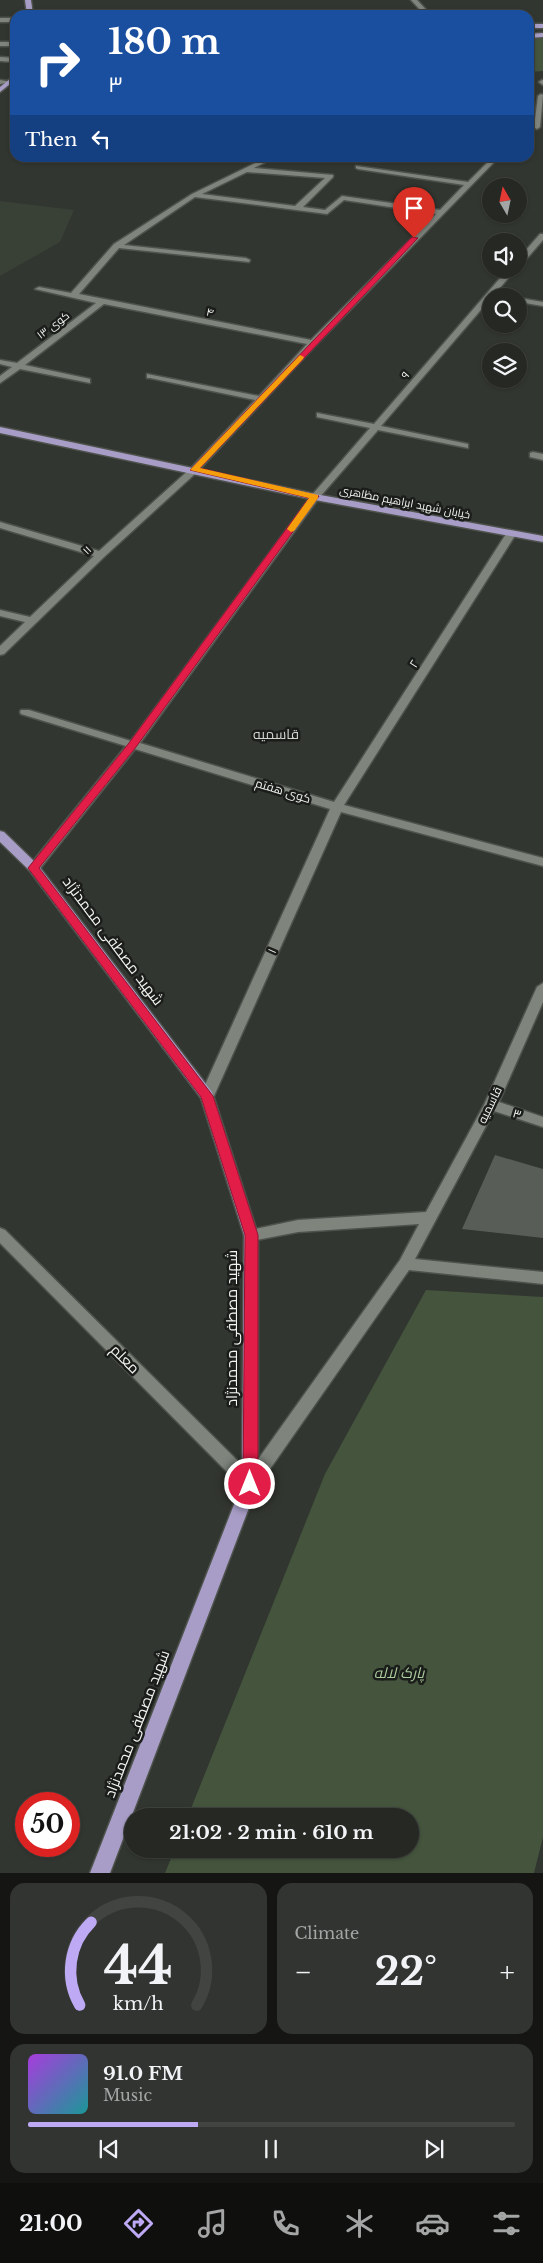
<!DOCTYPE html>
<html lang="en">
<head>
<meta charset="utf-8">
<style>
  :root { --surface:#262824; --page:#323431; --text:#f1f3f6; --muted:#a4a6a6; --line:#424441; --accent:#bea9f4 }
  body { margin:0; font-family:"Libre Baskerville",Cairo,serif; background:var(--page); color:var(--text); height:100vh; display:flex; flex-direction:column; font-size:19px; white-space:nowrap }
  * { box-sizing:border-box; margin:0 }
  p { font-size:16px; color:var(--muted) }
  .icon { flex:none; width:28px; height:28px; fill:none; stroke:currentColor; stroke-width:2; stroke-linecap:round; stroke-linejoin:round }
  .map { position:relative; height:1873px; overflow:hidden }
  .drawer { display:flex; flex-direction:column; gap:10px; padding:10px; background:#151614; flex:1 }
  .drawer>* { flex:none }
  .banner { position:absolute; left:10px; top:10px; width:524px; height:152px; border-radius:15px; box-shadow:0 1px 4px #0004,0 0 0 1px var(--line); background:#1a4fa0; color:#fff; overflow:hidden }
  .needle { width:32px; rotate:351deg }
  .controls { position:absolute; left:482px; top:178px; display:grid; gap:10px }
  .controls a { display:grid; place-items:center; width:45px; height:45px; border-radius:50%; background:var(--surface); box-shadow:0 1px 4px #0004,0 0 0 1px var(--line); font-size:25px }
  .speed { position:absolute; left:15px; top:1792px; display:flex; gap:10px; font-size:25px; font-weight:700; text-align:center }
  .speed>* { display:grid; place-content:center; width:65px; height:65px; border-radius:50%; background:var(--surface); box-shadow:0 1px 4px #0004,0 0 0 1px var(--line); line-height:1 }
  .speed .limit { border:8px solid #d22; background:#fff; color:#111 }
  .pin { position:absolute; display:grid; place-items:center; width:42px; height:42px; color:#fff; margin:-51px -21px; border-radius:50% 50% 50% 0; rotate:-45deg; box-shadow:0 0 5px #0007 }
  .pin .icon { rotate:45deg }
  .me { position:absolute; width:55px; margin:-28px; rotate:0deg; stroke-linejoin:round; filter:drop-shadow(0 0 4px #0008) }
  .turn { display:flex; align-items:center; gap:18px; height:105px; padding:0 15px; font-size:22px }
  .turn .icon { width:65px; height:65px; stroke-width:2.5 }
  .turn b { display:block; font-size:35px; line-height:42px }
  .then { display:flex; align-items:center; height:48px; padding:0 15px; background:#0003; gap:10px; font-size:19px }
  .big { font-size:38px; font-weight:700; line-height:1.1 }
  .drawer .widget { flex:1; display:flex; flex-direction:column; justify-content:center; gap:8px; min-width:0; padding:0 18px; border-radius:15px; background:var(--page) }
  .drawer .dial { align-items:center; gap:0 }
  .dial svg { height:130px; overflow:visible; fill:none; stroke:var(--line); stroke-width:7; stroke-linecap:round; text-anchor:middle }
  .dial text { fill:var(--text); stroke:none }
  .song { display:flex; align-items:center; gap:15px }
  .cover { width:60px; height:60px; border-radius:8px; background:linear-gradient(135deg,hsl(280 70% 55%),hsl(180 70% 35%)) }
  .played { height:5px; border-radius:2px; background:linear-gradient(90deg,var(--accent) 35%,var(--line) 35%) }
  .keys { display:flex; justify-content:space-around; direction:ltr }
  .heat { display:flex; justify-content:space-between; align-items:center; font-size:28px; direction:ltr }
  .drawer .tiles { flex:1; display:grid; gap:10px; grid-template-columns:1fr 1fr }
  .widget:last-child { grid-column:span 2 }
  .trip { position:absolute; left:124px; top:1808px; width:295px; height:50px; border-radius:25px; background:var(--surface); box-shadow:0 1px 4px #0004,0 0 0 1px var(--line); font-weight:700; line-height:50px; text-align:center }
  .tab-bar { display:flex; height:80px; justify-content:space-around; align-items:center; background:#0f100e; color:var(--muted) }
  .tab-bar .icon { width:35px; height:35px }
  .tab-bar .on { color:var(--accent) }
  .tab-bar b { font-size:22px; color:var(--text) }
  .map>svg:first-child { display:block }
  .built { fill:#394136 }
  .green { fill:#44543d }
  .building { fill:#595d57 }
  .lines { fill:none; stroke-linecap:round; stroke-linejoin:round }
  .minor-casing { stroke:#4e524c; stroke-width:3 }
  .major-casing { stroke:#4e524c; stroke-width:3 }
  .minor { fill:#7f847d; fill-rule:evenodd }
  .major { fill:#a79dc6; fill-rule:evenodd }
  .route { fill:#e11d48; stroke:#92132f }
  .slow { fill:#f59e0b }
  .labels { text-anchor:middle; stroke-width:5; stroke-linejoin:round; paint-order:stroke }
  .far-street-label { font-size:11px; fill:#f3f5f1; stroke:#1b1d1a }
  .street-label { font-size:12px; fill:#f3f5f1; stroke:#1b1d1a }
  .neighbourhood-label { font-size:14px; fill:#d2d7cf; stroke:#1b1d1a }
  .near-street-label { font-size:15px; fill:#f3f5f1; stroke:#1b1d1a }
  .near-park-label { font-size:15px; font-style:italic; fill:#accd9e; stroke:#1b1d1a }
</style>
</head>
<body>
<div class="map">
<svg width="543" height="1873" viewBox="0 0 543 1873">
  <rect width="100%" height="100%" fill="#323630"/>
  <polygon class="built" points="0,201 74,210 60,242 0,276"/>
  <g class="green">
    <polygon points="529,38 543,38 543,71 529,72"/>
    <polygon points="426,1290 543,1297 543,1837 534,1873 165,1873 175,1849 410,1849 410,1816 188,1816 325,1474"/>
  </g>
  <polygon class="building" points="495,1155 543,1169 543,1238 462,1229"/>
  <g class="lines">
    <defs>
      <g id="minor">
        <polygon points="411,0 417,0 431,15 425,15"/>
        <rect x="0" y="18" width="15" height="4"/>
        <rect x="0" y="42" width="15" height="4"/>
        <polygon points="0,57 15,58 15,62 0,61"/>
        <polygon points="0,80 12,82 0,84"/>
        <polygon points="542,80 543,80 543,85 539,82"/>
        <polygon points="541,94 543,95 540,127 537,129 534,127 538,96"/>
        <path d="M266 158H273L254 168 333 175V177L303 207 325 210 342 196 440 210 464 185 358 169 356 168V166L468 182 492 158H498L316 345 197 472 104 557 4 654 0 655V646L25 622 0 616V610L30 617 94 556 0 528V522L99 551 191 468 255 400 150 378H147V374L259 396 307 344 104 304 25 365 90 379V383L20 369 0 383V376L12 367 0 364V360L17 363 96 303 35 289 39 287 71 293 114 244 192 194ZM247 172 325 178 295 206 202 194ZM195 197 327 214 344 200 436 214 311 340 79 294 119 248 249 262 250 260 246 258 124 245Z"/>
        <polygon points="540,234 543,234 543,240 522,264 519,264 519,258"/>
        <polygon points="508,269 516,269 381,426 468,444 468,448 378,430 318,499 140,743 334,802 506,534 508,532 514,532 516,534 344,805 543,858 543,866 341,812 214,1096 212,1100 202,1100 200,1096 330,809 135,749 38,871 30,871 28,868 30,865 126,746 21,714 20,712 21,710 29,710 131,741 312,495 370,428 317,417 317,413 374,424"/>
        <polygon points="519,298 543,302 543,306 519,302"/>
        <polygon points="533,452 543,454 543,460 530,457 530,453"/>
        <polygon points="543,983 543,1002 499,1102 543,1117 543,1127 494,1111 415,1259 543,1272 543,1284 409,1270 256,1489 250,1491 244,1489 0,1243 0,1228 5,1230 249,1472 400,1260 419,1224 298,1232 251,1241 246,1239 244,1235 246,1231 298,1220 426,1212 484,1105 537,987"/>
      </g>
      <g id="major">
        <polygon points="25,0 31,0 33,15 27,15"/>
        <rect x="529" y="24" width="14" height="4"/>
        <polygon points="543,33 543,37 529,38 529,34"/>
        <polygon points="15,75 15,80 0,92 0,87"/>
        <polygon points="0,427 315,494 543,536 543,542 315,500 0,433"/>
        <polygon points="0,831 4,832 38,865 212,1092 258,1235 258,1484 110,1873 90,1873 242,1484 244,1235 201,1098 30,871 0,842"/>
      </g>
    </defs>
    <use href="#minor" class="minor-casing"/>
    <use href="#major" class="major-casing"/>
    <use href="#minor" class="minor"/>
    <use href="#major" class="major"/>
  </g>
  <polygon class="route" points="412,237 418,238 200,468 319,496 136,747 39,868 213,1096 258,1235 258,1484 256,1489 250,1491 245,1489 243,1484 245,1235 201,1097 28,868 129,743 309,498 190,470"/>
  <polygon class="slow" points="300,355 304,357 303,359 200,468 318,495 318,498 294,531 291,532 287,529 309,498 190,470"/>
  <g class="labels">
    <g class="far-street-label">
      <text transform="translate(210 312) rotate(11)" y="4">۴</text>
      <text transform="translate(53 325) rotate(-37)" y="4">کوی ۱۳</text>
      <text transform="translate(405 375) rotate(-49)" y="4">۹</text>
      <text transform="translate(405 502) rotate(11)" y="4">خیابان شهید ابراهیم مظاهری</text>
      <text transform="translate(87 550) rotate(-44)" y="4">۱۱</text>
    </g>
    <g class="street-label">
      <text transform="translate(414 664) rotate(-57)" y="4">۲</text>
      <text transform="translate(283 791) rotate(17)" y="4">کوی هفتم</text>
      <text transform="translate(272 951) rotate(-66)" y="4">۱</text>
      <text transform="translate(490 1105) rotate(-64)" y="4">قاسمیه</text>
      <text transform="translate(517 1114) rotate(17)" y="4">۳</text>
    </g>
    <g class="neighbourhood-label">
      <text x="276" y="739">قاسمیه</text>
    </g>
    <g class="near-street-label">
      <text transform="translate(113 941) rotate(53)" y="5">شهید مصطفی محمدنژاد</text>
      <text transform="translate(232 1328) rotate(-90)" y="5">شهید مصطفی محمدنژاد</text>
      <text transform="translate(125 1359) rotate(45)" y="5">معلم</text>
      <text transform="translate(137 1724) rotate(-69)" y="5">شهید مصطفی محمدنژاد</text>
    </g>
    <g class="near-park-label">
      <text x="399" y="1678">پارک لاله</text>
    </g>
  </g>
</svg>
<div class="controls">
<a><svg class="needle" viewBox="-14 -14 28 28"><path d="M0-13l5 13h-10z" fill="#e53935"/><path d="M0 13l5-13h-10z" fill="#a4a6a6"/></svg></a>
<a><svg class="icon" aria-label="sound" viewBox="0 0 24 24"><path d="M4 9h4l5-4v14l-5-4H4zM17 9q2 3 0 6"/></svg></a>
<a><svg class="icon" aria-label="search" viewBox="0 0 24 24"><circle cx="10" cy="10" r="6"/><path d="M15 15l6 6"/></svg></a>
<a><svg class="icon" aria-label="layers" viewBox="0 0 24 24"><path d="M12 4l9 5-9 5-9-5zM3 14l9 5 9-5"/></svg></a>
</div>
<div class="speed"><div class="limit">50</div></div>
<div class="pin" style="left:414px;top:238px;background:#d93025"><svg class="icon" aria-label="arrive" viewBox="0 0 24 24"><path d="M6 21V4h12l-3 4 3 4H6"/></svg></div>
<svg class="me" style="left:250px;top:1484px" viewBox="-20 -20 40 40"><circle r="17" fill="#e11d48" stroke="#fff" stroke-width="3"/><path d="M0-11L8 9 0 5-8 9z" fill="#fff"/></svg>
<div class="trip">21:02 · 2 min · 610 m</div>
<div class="banner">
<div class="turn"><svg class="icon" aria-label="right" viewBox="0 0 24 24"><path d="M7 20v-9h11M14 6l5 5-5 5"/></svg><div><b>180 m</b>۳</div></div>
<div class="then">Then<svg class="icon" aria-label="left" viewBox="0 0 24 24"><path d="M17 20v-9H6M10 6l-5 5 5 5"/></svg></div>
</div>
</div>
<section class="drawer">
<div class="tiles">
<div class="widget dial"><svg viewBox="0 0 100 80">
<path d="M14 69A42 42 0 1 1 86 69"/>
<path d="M14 69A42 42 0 0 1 21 18" stroke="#bea9f4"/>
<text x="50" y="56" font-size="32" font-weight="700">44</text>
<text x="50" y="72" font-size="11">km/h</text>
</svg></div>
<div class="widget"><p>Climate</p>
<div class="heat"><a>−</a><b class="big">22°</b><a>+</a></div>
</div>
<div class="widget">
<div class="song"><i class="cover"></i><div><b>91.0 FM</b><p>Music</p></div></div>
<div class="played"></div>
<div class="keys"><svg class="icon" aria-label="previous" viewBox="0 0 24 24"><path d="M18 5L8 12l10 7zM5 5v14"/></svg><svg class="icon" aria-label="pause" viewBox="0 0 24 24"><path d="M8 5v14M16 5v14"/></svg><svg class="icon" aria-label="next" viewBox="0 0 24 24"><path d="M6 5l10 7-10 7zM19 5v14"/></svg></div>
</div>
</div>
</section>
<nav class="tab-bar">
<b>21:00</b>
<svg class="icon on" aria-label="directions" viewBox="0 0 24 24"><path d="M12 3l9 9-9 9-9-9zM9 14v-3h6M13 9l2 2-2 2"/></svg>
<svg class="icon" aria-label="music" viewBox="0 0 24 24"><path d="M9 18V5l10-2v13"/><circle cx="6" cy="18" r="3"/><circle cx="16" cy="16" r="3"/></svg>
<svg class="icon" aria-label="phone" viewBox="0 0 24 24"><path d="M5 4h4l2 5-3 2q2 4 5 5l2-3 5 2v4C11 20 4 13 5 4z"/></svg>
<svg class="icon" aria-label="climate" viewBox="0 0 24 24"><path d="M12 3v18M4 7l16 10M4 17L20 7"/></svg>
<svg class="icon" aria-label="car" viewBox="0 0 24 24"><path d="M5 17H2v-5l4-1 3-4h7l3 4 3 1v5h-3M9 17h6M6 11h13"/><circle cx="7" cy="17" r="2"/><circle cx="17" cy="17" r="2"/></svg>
<svg class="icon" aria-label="filters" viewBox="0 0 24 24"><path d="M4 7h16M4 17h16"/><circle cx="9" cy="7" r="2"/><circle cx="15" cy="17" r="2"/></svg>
</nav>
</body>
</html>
